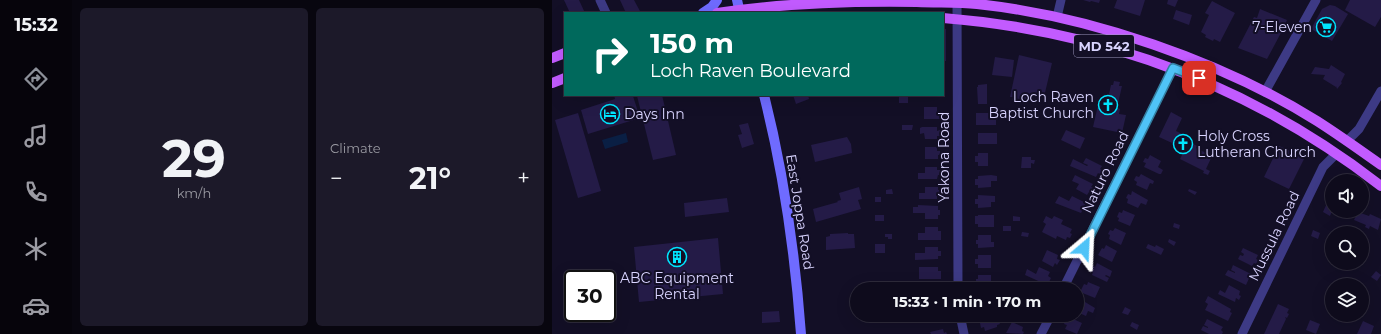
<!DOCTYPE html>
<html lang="en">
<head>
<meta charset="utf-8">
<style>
  :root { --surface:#0e0b1c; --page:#1c1929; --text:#f1f3f6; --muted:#9b9ba3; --line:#2e2b3b; --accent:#8c9099 }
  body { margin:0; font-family:Montserrat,sans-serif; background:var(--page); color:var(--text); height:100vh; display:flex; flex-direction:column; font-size:15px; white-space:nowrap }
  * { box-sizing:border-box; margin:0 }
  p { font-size:13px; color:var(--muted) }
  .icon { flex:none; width:22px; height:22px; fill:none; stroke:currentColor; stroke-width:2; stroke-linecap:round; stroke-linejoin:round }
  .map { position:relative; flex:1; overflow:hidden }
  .sheet { display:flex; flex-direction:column; gap:8px; padding:8px; background:#08060f; width:480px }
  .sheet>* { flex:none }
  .hud { position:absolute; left:12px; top:12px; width:380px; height:84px; border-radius:0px; box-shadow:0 4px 16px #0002,0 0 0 1px var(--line); background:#00695c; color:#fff; overflow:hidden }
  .fabs { position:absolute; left:773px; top:174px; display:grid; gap:8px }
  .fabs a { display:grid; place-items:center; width:44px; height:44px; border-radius:50%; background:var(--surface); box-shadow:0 4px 16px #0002,0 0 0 1px var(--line); font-size:20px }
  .speed { position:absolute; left:12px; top:270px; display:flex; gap:8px; font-size:20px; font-weight:700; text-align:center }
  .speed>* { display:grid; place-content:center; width:52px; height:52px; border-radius:50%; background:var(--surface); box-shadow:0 4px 16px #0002,0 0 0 1px var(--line); line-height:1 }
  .speed .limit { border:2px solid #111; border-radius:6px; background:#fff; color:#111 }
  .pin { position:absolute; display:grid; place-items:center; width:34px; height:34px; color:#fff; margin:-17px; border-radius:8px; box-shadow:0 2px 6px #0006 }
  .me { position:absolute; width:44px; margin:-22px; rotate:26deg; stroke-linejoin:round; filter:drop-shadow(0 0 3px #0008) }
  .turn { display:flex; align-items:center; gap:14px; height:84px; padding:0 20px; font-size:18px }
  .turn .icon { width:52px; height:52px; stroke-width:2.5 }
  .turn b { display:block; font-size:28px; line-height:34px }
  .big { font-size:30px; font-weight:700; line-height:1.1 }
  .sheet .widget { flex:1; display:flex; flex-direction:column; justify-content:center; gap:6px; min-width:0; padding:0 14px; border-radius:6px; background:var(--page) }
  .sheet .dial { align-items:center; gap:0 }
  .dial b { font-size:52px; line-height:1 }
  .heat { display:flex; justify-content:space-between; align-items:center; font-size:22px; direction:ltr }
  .sheet .tiles { flex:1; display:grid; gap:8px; grid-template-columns:repeat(2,1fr) }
  .trip { position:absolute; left:298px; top:282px; width:234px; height:40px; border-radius:20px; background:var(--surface); box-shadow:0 4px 16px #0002,0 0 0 1px var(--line); font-weight:700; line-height:40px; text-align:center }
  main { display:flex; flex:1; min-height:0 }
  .tabs { display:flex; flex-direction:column; width:72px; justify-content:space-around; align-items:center; background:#06040b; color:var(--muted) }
  .tabs .icon { width:28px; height:28px }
  .tabs .active { color:var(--accent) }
  .tabs b { font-size:18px; color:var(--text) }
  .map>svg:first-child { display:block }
  .water { fill:#0a1f44 }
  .building { fill:#241b47 }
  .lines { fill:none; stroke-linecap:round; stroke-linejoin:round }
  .minor { stroke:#3d3a85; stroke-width:9 }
  .secondary { stroke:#6f6bff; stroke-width:10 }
  .primary { stroke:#c25bff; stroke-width:10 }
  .route-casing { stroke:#337fa1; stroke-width:10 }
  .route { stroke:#4fc3f7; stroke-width:7 }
  .labels { text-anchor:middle; stroke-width:4; stroke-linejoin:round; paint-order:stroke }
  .shield { fill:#130f26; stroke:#9e99be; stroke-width:1 }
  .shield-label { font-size:13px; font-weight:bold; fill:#d9d4ff }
  .poi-label { font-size:14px; fill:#d9d4ff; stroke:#130f26; text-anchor:end }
  .street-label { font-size:14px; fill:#d9d4ff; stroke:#130f26 }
</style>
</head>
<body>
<main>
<nav class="tabs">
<b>15:32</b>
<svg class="icon active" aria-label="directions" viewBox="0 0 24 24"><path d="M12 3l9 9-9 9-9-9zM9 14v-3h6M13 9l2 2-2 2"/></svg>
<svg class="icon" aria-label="music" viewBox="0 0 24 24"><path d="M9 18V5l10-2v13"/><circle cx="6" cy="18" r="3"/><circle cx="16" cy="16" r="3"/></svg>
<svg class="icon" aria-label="phone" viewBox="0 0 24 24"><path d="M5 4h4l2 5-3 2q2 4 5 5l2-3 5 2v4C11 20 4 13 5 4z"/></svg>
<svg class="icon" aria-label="climate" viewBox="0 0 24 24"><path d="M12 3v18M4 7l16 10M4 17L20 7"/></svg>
<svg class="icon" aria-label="car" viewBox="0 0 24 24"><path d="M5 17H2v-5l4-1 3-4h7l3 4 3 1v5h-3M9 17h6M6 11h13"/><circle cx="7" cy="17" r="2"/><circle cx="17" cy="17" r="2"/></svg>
</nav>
<section class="sheet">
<div class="tiles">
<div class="widget dial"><b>29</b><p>km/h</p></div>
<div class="widget"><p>Climate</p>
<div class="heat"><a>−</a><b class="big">21°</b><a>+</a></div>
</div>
</div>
</section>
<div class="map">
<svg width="829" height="334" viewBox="0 0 829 334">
  <rect width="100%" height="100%" fill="#130f26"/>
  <polygon class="water" points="74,133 76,142 53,149 50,140"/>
  <g class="building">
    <polygon points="12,0 27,0 33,13 18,13"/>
    <polygon points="68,0 82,0 89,13 74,13"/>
    <polygon points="531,0 548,0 547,3 539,1 538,2"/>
    <polygon points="565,0 593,0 588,16 562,8"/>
    <polygon points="616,0 626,0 623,7 615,4"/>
    <polygon points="798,0 829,0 829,17 823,27 793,10"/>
    <polygon points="660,1 683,13 668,42 662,39 661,41 653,37 654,35 649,32 657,15 653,13"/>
    <polygon points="778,5 783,6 796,14 780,41 759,29 770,9"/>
    <polygon points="708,9 735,20 731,29 715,59 686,48 702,17 705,18"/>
    <polygon points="624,10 640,15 637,25 621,19"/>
    <rect x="391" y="29" width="3" height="32"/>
    <polygon points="467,55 500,63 492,97 478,93 476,101 463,98 462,100 460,100 461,97 458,97"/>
    <polygon points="443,57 462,60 460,77 440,75"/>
    <polygon points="779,65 793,74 789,82 790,83 785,89 784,86 784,87 771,79 773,75 759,74 763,67 777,69"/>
    <polygon points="562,81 568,82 567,86 570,86 565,108 568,109 567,114 574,115 570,133 541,127 547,101 555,103 559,85 561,85"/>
    <polygon points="435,84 435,104 426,104 425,87 426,87 426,85"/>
    <polygon points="62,95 75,95 76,97 81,96 88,118 36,134 29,110 63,99"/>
    <polygon points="88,95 110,95 124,155 101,160 85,96"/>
    <polygon points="241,95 256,95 257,99 244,104"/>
    <rect x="347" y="95" width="9" height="8"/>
    <polygon points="372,107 385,107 385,111 388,111 388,119 372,119"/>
    <polygon points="619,112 630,118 624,131 639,138 637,142 645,146 644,148 660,156 654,169 658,171 656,175 651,173 652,171 628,159 633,149 607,137"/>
    <polygon points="26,113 49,191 26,198 3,120"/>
    <polygon points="424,113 439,113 439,115 444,115 444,125 424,125"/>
    <polygon points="196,123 202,144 190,148 186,135 190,134 187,125"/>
    <polygon points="350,125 361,125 360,130 350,130"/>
    <polygon points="370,127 385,127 385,131 388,130 388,136 385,136 385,139 373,139 372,133 368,134 368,128"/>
    <polygon points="514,130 533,138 528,149 509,140"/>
    <rect x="426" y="133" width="19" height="11"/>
    <polygon points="295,137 299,144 300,153 263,162 259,145"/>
    <polygon points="727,146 732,148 734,155 735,154 734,151 739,149 741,154 738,155 738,156 743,154 752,159 737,189 712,177"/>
    <polygon points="373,147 385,147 385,151 388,151 388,155 386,155 386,159 373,159"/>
    <polygon points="426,153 436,153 436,166 426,166 426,162 423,162 423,156 426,156"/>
    <polygon points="598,155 609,161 606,167 611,170 609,174 607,174 592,167 594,163 591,162 593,158 596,159"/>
    <polygon points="470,157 479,157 479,160 483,160 482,164 479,163 479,168 469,168"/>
    <polygon points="534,158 550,166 548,169 551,170 549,175 546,173 544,177 518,166 521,159 535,166 536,165 531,163"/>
    <polygon points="373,167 385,167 385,170 388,170 388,175 386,175 385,179 366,179 366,173 373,173"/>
    <polygon points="589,174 602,181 601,184 598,183 595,190 584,185 585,182 582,180 584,176 587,177"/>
    <polygon points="439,175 445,176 445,181 439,181 439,187 426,188 426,185 423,185 423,179 426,179 426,176"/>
    <polygon points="523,175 541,184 539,187 542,188 539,193 537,192 535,195 524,189 527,184 520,181"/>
    <polygon points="307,187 310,199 306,200 309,209 264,222 261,209 286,202 285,201 289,200 287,193"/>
    <polygon points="373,187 386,187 386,190 388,190 388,195 385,196 385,199 367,199 367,193 373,193"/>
    <polygon points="340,189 341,194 334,194 334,190"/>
    <polygon points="637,189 645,192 643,195 636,191"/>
    <polygon points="580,191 596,200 594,205 589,203 586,208 575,203 576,199 574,198 576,194 579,195"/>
    <polygon points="426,195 443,196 443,202 439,202 439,207 426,208 426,204 423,204 423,199 426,199"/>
    <polygon points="507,196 517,201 520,196 534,203 529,213 503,203"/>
    <rect x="323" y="197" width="6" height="5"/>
    <polygon points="175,198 177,212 133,217 132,203"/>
    <polygon points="775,203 780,205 780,211 778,216 771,212"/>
    <polygon points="366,205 386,206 386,210 388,210 388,215 386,215 386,219 373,219 373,213 361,213 361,207 366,207"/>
    <polygon points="571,210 583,215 578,226 566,221 567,218 565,217 567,212 570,213"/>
    <polygon points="782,211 795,211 793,216"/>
    <polygon points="806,212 817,216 818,214 829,219 826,230 818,226 817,229 813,227 814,225 802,220"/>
    <rect x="323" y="215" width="9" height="6"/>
    <polygon points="426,215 442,215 442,227 426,227 426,224 423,224 423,216 426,216"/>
    <polygon points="461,216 468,217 468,221 461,221"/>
    <polygon points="494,216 500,219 502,216 511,220 509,224 520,229 518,233 520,234 518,238 515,237 514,240 505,236 504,239 490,232 494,224 491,222"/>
    <polygon points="622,223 628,225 627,229 621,227"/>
    <rect x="451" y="226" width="8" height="5"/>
    <polygon points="373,227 386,227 386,231 389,231 389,240 366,240 366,233 373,233"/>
    <polygon points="563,228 574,233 569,245 557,239 558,235 556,234 558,230 561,231"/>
    <polygon points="761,230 768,233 766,239 759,236"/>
    <polygon points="470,232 477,233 476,237 469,236"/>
    <polygon points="296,233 296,234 302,234 303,248 274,250 274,237 278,236 278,234"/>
    <polygon points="333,234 340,234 340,239 336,239 336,237 333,237"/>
    <polygon points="426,235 439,235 439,242 442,242 442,247 426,248 426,244 424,244 424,240 426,240"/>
    <polygon points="166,238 171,294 87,302 82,247"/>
    <polygon points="617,239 624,242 622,246 616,242"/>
    <rect x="323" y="244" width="10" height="9"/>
    <polygon points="596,244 603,247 604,245 612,249 609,255 594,248"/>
    <polygon points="554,245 565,251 560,262 546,255 550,248 552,249"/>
    <polygon points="373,247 386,247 386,251 389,251 389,256 386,256 386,259 363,260 363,253 373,253"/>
    <polygon points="691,248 706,255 704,259 706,260 704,264 702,263 700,266 686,259 688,255 691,256 692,254 689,252"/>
    <polygon points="495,250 506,255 505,259 508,260 505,265 503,263 501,267 490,261"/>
    <polygon points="426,255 439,255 439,268 426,268 426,264 423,264 423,259 426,259"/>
    <polygon points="545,263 560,271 558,277 554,275 553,276 557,278 555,282 540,275 541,272 538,271 541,265 543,267"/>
    <polygon points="681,265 699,274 694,285 673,275 676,270 683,273 683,272 679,270"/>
    <polygon points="367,267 386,267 386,271 389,271 389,279 367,279"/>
    <polygon points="487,267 498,272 496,276 499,278 497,282 494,281 493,284 473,275 475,269 484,274"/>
    <polygon points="824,271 829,275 825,281 819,277"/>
    <polygon points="426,275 439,275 439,288 426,288 426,284 424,284 424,279 426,279"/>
    <polygon points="536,282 548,287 543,298 528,292 532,284 535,285"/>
    <polygon points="677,285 688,291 687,295 689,296 687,300 684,298 683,302 666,294 668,290 673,293"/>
    <rect x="324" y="286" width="9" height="3"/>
    <rect x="361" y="287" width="25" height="2"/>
    <polygon points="656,296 679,309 678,312 680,313 676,321 653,310 656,304 653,302"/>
    <polygon points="780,296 780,307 774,301"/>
    <polygon points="528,299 543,308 541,313 536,311 534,316 525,312 525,302"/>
    <polygon points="726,304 737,309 735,313 737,314 735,318 733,317 734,319 727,334 712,334"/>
    <polygon points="573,307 579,310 576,315 570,313"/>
    <polygon points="227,311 228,322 210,323 210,312"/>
    <polygon points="375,315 391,315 391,316 388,317 389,321 376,322"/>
    <polygon points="442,315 443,321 446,320 448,324 445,325 445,327 433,331 432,327 429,328 428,323 431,322 430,319"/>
    <polygon points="463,315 480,315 479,318 476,317 474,321"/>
    <polygon points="519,318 530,323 525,334 513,329 515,325 512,324 514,320 517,321"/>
    <polygon points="655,319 671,327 669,330 671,332 670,334 657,334 649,330 651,326 656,328 656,327 652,325"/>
    <polygon points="758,320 768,324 764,334 754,330"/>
    <polygon points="811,321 822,326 819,334 805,334"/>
    <polygon points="460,322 471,327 470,331 472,332 471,334 454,333"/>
    <polygon points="580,322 587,325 585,330 578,326"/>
    <polygon points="391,329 392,333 394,332 395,334 379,334 378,332"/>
  </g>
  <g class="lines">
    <g class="minor">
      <polyline points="48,0 54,13"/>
      <polyline points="405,0 406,289"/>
      <polyline points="505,17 509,0"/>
      <polyline points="713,92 764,0"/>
      <polyline points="795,141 807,129 829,91"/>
      <polyline points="511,289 621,68"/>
      <polyline points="408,315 412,334"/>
      <polyline points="489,334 499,315"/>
      <polyline points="690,334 771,167 784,154"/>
    </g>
    <g class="secondary">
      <polyline points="185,0 188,13"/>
      <polyline points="151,13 160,7 165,0"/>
      <path d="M212 95C232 174 243 253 249 334"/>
    </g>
    <g class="primary">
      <path d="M165 13C231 3 299 1 365 2 385 3 406 2 425 4 538 16 669 61 765 121 787 135 808 150 829 165"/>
      <path d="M391 18C554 31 700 86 829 186"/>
      <polyline points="0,58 13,53"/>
      <polyline points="0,83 13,78"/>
    </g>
  </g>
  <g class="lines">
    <defs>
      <polyline id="route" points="532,248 621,68 647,78"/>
    </defs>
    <use href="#route" class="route-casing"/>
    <use href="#route" class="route"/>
  </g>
  <defs>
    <symbol id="supermarket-ring" viewBox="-11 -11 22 22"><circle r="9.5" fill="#130f26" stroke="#00e5ff" stroke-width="1.5"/><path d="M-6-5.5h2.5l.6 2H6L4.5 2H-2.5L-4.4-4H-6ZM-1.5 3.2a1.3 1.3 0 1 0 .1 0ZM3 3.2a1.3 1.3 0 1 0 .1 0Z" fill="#00e5ff"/></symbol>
    <symbol id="church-ring" viewBox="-11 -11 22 22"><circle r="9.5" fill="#130f26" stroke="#00e5ff" stroke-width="1.5"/><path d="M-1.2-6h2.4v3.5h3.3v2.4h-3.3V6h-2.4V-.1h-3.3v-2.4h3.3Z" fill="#00e5ff"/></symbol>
    <symbol id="hotel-ring" viewBox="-11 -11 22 22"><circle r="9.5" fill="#130f26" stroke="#00e5ff" stroke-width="1.5"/><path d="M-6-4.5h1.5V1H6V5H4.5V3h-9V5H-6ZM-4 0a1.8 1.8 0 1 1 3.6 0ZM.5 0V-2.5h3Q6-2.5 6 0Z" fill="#00e5ff"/></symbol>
    <symbol id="building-ring" viewBox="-11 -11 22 22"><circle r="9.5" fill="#130f26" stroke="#00e5ff" stroke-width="1.5"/><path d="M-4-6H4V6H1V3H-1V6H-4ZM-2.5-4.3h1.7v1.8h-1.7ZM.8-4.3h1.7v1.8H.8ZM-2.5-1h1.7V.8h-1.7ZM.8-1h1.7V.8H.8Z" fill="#00e5ff"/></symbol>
  </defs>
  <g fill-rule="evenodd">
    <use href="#supermarket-ring" x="763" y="16" width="22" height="22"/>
    <use href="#church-ring" x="545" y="94" width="22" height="22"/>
    <use href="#hotel-ring" x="47" y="103" width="22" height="22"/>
    <use href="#church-ring" x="620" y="133" width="22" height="22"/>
    <use href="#building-ring" x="114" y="246" width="22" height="22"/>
  </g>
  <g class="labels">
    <rect class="shield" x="522" y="35" width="60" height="22" rx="3"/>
    <g class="shield-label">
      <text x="552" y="51">MD 542</text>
    </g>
    <g class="poi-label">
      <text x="760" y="32">7-Eleven</text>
      <text x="542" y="102">Loch Raven<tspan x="542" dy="16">Baptist Church</tspan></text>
      <text x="72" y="119" text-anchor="start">Days Inn</text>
      <text x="645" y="141" text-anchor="start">Holy Cross<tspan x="645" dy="16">Lutheran Church</tspan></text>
      <text x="125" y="283" text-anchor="middle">ABC Equipment<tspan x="125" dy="16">Rental</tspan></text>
    </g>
    <g class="street-label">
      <text transform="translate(392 157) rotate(-90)" y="5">Yakona Road</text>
      <text transform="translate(553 172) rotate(-64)" y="5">Naturo Road</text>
      <text transform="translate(248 212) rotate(81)" y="5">East Joppa Road</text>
      <text transform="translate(722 236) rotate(-64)" y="5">Mussula Road</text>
    </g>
  </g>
</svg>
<div class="fabs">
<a><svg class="icon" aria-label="sound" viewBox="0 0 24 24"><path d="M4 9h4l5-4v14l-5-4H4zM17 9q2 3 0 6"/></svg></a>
<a><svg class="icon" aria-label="search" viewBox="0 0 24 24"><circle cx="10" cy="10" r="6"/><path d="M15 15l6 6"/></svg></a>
<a><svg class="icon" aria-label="layers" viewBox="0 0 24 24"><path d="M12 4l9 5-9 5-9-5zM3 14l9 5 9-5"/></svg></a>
</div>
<div class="speed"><div class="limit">30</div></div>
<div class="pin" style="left:647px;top:78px;background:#d93025"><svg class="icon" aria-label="arrive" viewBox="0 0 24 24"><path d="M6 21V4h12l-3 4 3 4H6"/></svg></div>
<svg class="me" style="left:532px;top:248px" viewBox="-20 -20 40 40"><path d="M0-17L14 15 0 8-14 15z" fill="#4fc3f7" stroke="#fff" stroke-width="4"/></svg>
<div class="trip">15:33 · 1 min · 170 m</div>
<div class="hud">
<div class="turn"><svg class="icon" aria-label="right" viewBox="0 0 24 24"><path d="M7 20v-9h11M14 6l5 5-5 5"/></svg><div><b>150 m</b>Loch Raven Boulevard</div></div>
</div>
</div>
</main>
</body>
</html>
